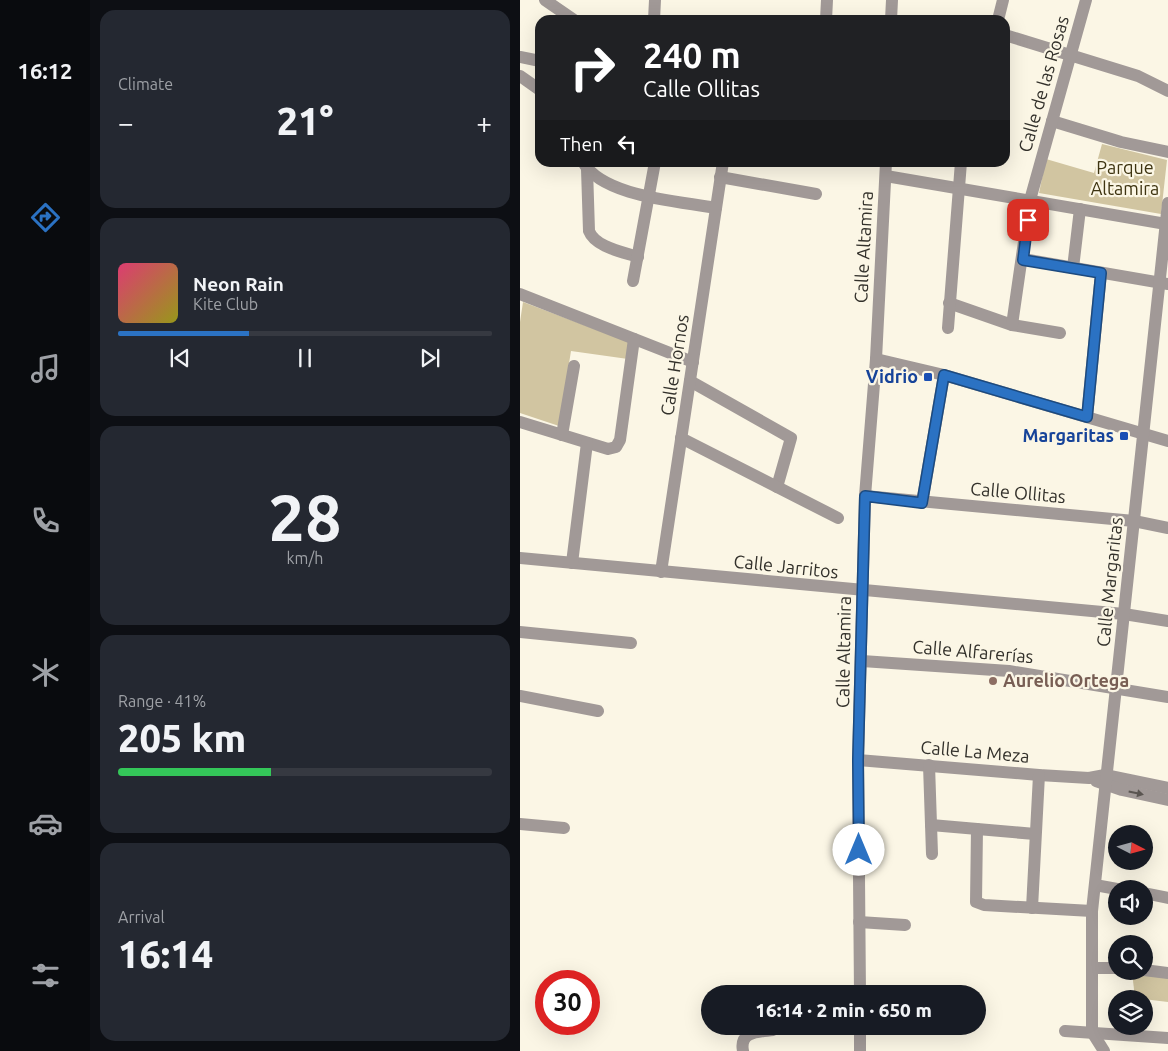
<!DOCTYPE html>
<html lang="en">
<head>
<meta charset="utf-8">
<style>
  :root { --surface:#171b24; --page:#242831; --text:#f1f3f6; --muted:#9ea1a6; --line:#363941; --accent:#2b72c3 }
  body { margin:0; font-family:Ubuntu,sans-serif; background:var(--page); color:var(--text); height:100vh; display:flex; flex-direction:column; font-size:19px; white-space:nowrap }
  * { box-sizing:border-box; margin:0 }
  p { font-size:16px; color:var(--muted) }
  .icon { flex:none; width:28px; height:28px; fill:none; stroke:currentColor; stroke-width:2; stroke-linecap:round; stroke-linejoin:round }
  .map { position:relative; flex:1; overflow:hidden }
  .sheet { display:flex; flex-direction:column; gap:10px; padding:10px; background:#0d0f14; width:430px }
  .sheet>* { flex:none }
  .banner { position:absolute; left:15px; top:15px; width:475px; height:152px; border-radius:15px; box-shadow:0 5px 20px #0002; background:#202124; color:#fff; overflow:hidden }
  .needle { width:32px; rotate:96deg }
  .controls { position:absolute; left:588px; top:825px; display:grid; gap:10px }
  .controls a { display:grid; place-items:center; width:45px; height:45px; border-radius:50%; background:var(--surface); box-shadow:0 5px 20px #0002; font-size:25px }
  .speed { position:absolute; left:15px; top:970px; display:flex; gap:10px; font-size:25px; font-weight:700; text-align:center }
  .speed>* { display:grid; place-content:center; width:65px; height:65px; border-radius:50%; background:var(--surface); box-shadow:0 5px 20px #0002; line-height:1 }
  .speed .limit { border:8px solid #d22; background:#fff; color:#111 }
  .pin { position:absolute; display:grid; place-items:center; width:42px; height:42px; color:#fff; margin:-21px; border-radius:10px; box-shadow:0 2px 8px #0006 }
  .me { position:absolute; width:55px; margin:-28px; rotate:0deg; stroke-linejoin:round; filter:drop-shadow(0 0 4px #0008) }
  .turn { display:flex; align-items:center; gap:18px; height:105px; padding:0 25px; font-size:22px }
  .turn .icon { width:65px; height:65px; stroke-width:2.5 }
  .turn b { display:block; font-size:35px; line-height:42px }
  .then { display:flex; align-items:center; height:48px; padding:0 25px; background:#0003; gap:10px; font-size:19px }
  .big { font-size:38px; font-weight:800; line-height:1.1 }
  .sheet .widget { flex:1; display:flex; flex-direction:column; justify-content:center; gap:8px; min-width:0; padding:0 18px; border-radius:15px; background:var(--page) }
  .sheet .dial { align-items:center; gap:0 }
  .dial b { font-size:65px; line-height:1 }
  .song { display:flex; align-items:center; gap:15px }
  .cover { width:60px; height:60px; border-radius:8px; background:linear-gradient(135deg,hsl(340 70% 55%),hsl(60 70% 35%)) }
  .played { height:5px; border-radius:2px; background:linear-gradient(90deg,var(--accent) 35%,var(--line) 35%) }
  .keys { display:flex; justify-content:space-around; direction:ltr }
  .heat { display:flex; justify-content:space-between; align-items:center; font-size:28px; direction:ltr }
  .charge { height:8px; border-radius:4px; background:linear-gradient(90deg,#34c759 41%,var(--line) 0) }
  .trip { position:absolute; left:181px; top:985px; width:285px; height:50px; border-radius:25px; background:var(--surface); box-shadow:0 5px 20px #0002; font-weight:800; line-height:50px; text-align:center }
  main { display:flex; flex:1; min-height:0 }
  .tabs { display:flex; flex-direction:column; width:90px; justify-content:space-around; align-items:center; background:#090b0e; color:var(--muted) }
  .tabs .icon { width:35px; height:35px }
  .tabs .current { color:var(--accent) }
  .tabs b { font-size:22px; color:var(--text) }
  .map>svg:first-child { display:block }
  .green { fill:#d1c5a1 }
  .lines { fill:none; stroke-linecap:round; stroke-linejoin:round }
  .minor { stroke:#a19997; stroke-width:12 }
  .oneway { fill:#5a5551 }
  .route-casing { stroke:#1c4a7f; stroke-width:12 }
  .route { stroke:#2b72c3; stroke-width:9 }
  .transit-dot { fill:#1a4fb4; stroke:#fbf6e5; stroke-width:2 }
  .education-dot { fill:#8d6e63; stroke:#fbf6e5; stroke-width:2 }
  .labels { text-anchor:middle; stroke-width:4.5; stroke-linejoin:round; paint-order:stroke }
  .street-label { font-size:18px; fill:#33312b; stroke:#fbf6e5 }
  .park-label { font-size:18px; fill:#3e3411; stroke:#fbf6e5 }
  .transit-label { font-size:18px; font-weight:bold; fill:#164399; stroke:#fbf6e5; text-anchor:end }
  .education-label { font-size:18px; font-weight:bold; fill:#785e54; stroke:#fbf6e5; text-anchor:start }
</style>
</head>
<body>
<main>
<nav class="tabs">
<b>16:12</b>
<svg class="icon current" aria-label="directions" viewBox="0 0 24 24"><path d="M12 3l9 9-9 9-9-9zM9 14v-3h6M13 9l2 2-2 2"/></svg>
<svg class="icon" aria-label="music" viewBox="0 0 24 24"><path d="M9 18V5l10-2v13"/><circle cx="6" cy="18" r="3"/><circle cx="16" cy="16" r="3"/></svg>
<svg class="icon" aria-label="phone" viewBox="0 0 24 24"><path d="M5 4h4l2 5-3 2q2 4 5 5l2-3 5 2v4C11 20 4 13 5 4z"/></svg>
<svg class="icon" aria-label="climate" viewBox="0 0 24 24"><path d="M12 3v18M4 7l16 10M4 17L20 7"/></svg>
<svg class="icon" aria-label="car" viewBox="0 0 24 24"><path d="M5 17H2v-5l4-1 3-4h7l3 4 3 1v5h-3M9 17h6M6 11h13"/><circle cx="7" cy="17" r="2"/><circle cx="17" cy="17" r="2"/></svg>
<svg class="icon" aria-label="filters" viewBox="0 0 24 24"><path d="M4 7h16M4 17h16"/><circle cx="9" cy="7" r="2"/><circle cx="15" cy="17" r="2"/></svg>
</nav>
<section class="sheet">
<div class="widget"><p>Climate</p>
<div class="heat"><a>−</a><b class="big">21°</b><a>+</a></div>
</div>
<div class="widget">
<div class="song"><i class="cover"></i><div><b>Neon Rain</b><p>Kite Club</p></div></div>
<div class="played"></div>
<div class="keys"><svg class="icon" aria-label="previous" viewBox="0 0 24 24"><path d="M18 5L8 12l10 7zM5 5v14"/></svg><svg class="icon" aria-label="pause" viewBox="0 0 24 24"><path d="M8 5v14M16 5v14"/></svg><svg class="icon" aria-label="next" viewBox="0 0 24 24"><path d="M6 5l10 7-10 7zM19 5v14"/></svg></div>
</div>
<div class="widget dial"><b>28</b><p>km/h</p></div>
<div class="widget"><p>Range · 41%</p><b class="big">205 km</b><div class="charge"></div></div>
<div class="widget"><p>Arrival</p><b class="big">16:14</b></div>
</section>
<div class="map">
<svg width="648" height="1051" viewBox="0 0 648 1051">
  <rect width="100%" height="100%" fill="#fbf6e5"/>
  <g class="green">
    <polygon points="582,144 647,160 641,214 519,193 526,159 574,173"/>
    <polygon points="3,302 109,342 108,359 51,351 39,426 0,413 0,322"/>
    <polygon points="612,972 648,978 648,1002 615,998"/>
  </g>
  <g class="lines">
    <g class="minor">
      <polyline points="25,0 54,20"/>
      <polyline points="134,20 135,0"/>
      <polyline points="306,20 307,0"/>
      <polyline points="371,20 372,0"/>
      <polyline points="478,20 483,0"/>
      <polyline points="485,35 618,76 648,91"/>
      <polyline points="0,57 20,61"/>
      <polyline points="0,76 20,90"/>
      <polyline points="532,121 601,142 648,152"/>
      <path d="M63 162C83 197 159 201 196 208"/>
      <path d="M67 169 69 231C75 247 103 252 118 257"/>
      <polyline points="366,176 646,224"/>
      <polyline points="200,177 296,194"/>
      <polyline points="503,259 648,284"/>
      <polyline points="553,268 560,209"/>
      <polyline points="113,281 135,162"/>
      <polyline points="0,294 173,362"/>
      <polyline points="429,303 492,325 540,333"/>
      <polyline points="492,325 510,200 566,0"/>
      <polyline points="428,328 441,162"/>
      <polyline points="356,359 424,375 648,441"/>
      <polyline points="170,381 271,438 257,487"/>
      <polyline points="567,417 581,273"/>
      <polyline points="0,422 88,449 96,447 100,440 114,339"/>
      <polyline points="42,435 54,366"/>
      <polyline points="161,438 318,518"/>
      <polyline points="345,496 614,521 648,528"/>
      <polyline points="402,503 424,375"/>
      <polyline points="0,558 604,614 648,621"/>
      <polyline points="52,563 67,443"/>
      <polyline points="141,572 203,162"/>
      <polyline points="0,632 111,643"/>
      <polyline points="342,661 489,671 648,697"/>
      <polyline points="0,696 78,711"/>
      <polyline points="338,760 519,775 569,778 585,775 648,788"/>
      <polyline points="409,765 412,854"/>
      <polyline points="576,781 602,790 648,800"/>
      <polyline points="0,824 44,828"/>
      <polyline points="411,825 515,834"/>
      <polyline points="457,829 456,902 464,905 572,911"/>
      <polyline points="575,885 597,889"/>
      <polyline points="624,893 648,898"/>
      <polyline points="512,908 519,775"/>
      <polyline points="339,922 385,925"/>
      <polyline points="572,968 596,968"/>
      <polyline points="624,970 648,973"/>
      <polyline points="340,994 338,760 345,496 356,359 366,162"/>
      <polyline points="340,1026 340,1051"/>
      <polyline points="545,1031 648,1038"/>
      <path d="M223 1051C219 1031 239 1032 253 1030"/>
      <polyline points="584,1051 572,1032 572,911 648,203"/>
    </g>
  </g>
  <defs><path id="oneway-solid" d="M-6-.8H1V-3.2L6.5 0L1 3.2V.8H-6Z" transform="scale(1.25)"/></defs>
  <use class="oneway" href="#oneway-solid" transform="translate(616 793) rotate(12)"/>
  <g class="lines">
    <defs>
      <polyline id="route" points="339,850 338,760 345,496 402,503 424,375 567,417 581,273 503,260 508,220"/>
    </defs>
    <use href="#route" class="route-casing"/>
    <use href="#route" class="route"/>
  </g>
  <g class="transit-dot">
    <rect x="403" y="372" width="10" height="10" rx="2.5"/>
    <rect x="599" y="431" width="10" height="10" rx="2.5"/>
  </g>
  <circle class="education-dot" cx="473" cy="681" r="5"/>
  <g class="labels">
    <g class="street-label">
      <text transform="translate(524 84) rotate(-74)" y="6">Calle de las Rosas</text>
      <text transform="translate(344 247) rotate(-87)" y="6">Calle Altamira</text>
      <text transform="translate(155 365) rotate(-81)" y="6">Calle Hornos</text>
      <text transform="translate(498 493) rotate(5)" y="6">Calle Ollitas</text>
      <text transform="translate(266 567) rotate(6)" y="6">Calle Jarritos</text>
      <text transform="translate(590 582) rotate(-84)" y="6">Calle Margaritas</text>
      <text transform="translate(324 652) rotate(-89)" y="6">Calle Altamira</text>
      <text transform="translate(453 652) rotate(5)" y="6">Calle Alfarerías</text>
      <text transform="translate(455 752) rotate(5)" y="6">Calle La Meza</text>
    </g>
    <g class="park-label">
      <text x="605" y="174">Parque<tspan x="605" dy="21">Altamira</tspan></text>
    </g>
    <g class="transit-label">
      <text x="398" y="383">Vidrio</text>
      <text x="594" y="442">Margaritas</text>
    </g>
    <g class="education-label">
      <text x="483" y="687">Aurelio Ortega</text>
    </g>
  </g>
</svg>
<div class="controls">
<a><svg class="needle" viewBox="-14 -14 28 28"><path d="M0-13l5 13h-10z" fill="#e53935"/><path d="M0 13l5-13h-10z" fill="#9ea1a6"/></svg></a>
<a><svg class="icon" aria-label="sound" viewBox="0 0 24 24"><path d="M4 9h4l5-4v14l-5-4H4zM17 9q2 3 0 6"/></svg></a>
<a><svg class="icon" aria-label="search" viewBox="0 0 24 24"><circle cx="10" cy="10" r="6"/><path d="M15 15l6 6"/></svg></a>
<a><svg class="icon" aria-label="layers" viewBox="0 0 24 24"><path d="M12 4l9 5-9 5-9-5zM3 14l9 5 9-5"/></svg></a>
</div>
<div class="speed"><div class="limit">30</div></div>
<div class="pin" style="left:508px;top:220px;background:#d93025"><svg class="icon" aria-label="arrive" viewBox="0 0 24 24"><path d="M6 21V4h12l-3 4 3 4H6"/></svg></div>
<svg class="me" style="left:339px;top:850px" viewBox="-20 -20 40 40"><circle r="19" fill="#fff"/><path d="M0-13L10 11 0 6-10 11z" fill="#2b72c3"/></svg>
<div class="trip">16:14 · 2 min · 650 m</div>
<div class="banner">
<div class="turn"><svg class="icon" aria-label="right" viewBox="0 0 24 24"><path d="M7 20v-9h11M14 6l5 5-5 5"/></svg><div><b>240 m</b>Calle Ollitas</div></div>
<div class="then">Then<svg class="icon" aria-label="left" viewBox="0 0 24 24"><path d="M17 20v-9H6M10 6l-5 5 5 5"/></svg></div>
</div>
</div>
</main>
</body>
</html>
